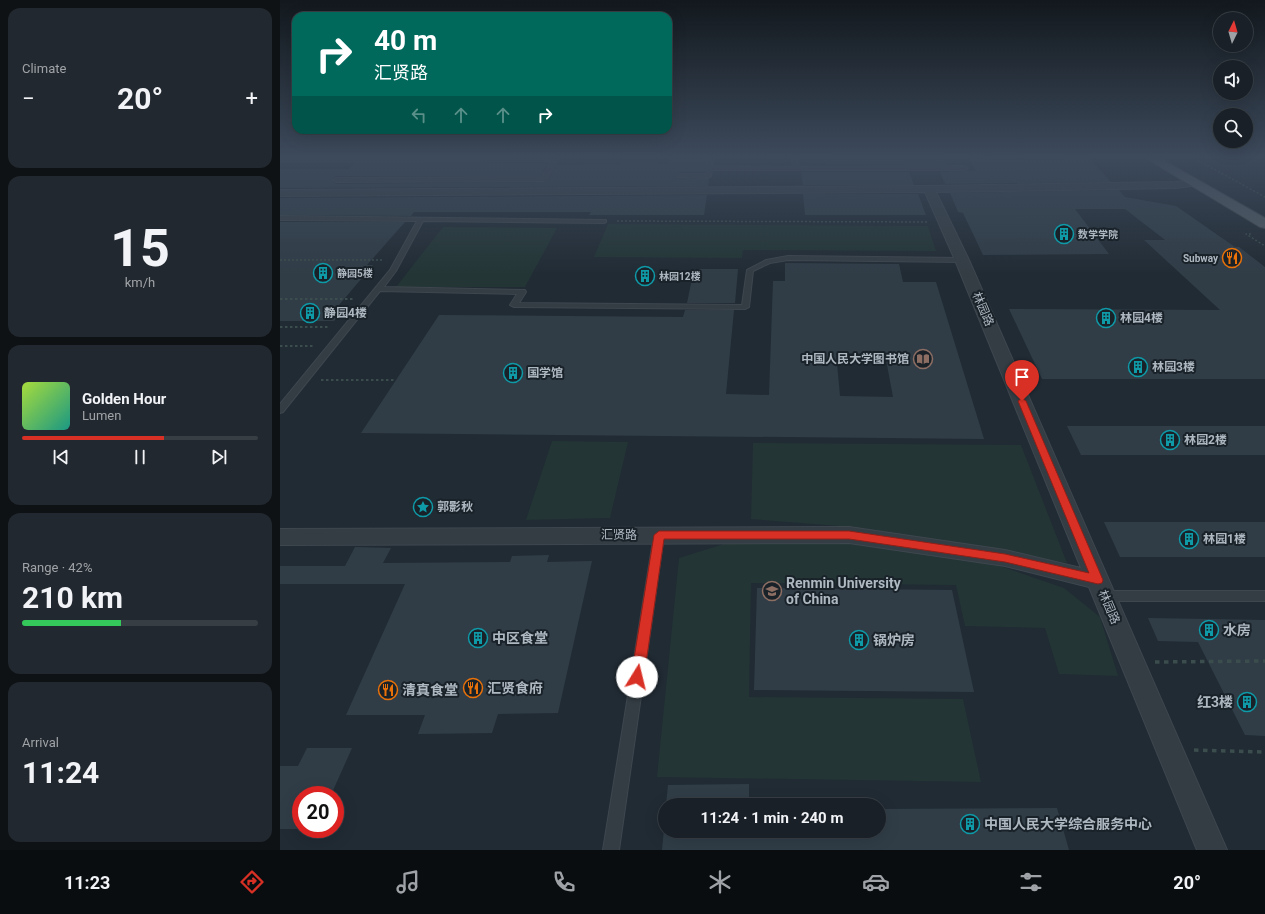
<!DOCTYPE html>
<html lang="en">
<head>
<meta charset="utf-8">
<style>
  :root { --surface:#192027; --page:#22282f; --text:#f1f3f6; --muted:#9fa3a7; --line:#373e44; --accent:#d93025 }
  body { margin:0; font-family:Roboto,"Noto Sans SC",sans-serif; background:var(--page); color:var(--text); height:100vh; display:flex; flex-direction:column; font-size:15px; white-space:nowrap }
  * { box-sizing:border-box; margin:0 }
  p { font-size:13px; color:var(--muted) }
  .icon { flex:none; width:22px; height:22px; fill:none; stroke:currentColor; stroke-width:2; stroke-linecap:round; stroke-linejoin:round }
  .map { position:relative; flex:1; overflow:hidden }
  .panel { display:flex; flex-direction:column; gap:8px; padding:8px; background:#0e1215; width:280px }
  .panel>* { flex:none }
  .hud { position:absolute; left:12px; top:12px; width:380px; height:122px; border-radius:12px; box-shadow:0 4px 16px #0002,0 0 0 1px var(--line); background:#00695c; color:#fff; overflow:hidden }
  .needle { width:26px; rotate:5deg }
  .tools { position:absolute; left:933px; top:12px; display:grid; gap:8px }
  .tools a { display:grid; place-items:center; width:40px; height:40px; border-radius:50%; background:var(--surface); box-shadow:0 4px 16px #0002,0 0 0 1px var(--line); font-size:20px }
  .speed { position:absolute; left:12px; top:786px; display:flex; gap:8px; font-size:20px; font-weight:700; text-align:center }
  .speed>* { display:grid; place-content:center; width:52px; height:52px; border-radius:50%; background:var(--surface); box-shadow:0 4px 16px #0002,0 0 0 1px var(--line); line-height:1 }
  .speed .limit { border:6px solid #d22; background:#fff; color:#111 }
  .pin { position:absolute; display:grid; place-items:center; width:34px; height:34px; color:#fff; margin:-41px -17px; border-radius:50% 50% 50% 0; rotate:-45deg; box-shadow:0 0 4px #0007 }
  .pin .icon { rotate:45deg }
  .me { position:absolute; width:44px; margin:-22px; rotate:9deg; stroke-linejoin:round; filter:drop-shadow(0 0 3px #0008) }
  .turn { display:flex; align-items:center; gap:14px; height:84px; padding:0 16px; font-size:18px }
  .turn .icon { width:52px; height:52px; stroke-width:2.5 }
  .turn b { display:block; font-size:28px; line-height:34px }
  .lanes { display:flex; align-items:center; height:38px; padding:0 16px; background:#0003; justify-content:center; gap:20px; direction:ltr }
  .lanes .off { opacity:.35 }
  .big { font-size:30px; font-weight:700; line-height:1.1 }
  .panel .widget { flex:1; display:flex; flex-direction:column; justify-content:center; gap:6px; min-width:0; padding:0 14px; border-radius:12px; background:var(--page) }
  .panel .dial { align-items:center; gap:0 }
  .dial b { font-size:52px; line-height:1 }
  .song { display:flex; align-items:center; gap:12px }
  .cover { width:48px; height:48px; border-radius:6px; background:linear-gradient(135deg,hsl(80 70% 55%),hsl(170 70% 35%)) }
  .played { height:4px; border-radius:2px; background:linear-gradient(90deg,var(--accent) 60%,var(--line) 60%) }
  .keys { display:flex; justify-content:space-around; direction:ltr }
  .heat { display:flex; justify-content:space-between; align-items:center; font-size:22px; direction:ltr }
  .charge { height:6px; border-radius:3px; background:linear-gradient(90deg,#34c759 42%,var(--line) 0) }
  .trip { position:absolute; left:378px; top:798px; width:228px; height:40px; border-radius:20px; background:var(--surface); box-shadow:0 4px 16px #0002,0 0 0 1px var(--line); font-weight:700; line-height:40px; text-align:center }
  .dock { display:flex; height:64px; justify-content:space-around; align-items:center; background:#0a0d10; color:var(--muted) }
  .dock .icon { width:28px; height:28px }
  .dock .active { color:var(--accent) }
  .dock b { font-size:18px; color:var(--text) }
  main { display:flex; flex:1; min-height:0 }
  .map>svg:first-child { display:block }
  .green { fill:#233535 }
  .building { fill:#303d47; fill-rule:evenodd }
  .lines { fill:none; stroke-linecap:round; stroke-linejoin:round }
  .service-casing { stroke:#3e464e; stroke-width:2 }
  .minor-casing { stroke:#3e464e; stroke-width:2 }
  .primary-casing { stroke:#3e464e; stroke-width:2 }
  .path-far2 { stroke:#3b4d4c; stroke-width:1.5; stroke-dasharray:2 2; stroke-linecap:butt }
  .path-far1 { stroke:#3b4d4c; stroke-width:2; stroke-dasharray:2.5 2.5; stroke-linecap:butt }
  .path { stroke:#3b4d4c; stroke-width:3.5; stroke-dasharray:4.5 4.5; stroke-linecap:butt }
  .service { fill:#343d44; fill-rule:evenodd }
  .minor { fill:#343d44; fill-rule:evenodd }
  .primary { fill:#525c64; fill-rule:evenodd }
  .route { fill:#d93025; stroke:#8d1f18 }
  .labels { text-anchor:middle; stroke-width:4; stroke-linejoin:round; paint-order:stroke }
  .far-poi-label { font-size:10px; font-weight:bold; fill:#aeb8c1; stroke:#1a2229; text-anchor:start }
  .street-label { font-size:12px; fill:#aeb8c1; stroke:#1a2229 }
  .poi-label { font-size:12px; font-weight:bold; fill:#aeb8c1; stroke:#1a2229; text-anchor:start }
  .near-poi-label { font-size:14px; font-weight:bold; fill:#aeb8c1; stroke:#1a2229; text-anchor:start }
</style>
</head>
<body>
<main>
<section class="panel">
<div class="widget"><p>Climate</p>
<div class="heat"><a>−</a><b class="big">20°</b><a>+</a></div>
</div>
<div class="widget dial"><b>15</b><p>km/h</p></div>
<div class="widget">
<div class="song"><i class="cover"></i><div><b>Golden Hour</b><p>Lumen</p></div></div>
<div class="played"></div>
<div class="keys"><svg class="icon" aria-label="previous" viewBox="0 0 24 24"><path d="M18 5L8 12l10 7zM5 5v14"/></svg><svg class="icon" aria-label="pause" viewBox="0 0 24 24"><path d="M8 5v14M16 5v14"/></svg><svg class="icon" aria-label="next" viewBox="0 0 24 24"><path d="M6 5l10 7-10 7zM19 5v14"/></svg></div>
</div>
<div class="widget"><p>Range · 42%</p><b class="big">210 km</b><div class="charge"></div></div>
<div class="widget"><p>Arrival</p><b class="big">11:24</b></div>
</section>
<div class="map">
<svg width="985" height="850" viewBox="0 0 985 850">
  <rect width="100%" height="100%" fill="#212b34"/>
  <g class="green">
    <polygon points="344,156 380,156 378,164 341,164"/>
    <polygon points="545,156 663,156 667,165 546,164"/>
    <polygon points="328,224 648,226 656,251 463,250 462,258 314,257"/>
    <polygon points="163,227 164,227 277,228 245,287 116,287"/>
    <polygon points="272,441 348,442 330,518 246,520"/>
    <polygon points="473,443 741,445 787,563 559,526 471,519"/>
    <polygon points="447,543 576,544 700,559 784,588 820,617 838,676 779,674 765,628 685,626 676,585 471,583 469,697 683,699 701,782 377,777 399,558"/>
  </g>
  <g class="building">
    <polygon points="426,156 425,172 401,172 397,176 399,178 429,179 428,186 0,188 0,169 69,169 75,163 267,163 261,176 56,176 52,180 56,184 264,182 268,180 276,165 387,164 389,157"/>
    <polygon points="778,156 807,156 831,182 665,184 660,172 696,171 689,159 784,160"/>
    <polygon points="521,172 629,172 634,185 523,185"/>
    <polygon points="839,190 845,197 896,206 955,247 959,247 985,267 985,379 762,379 729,309 940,310 864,240 885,240 845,209 795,209 829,254 703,255 683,213 678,212 670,193"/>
    <polygon points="523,194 638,194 646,215 525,215"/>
    <polygon points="427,195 424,215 309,215 311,212 134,212 131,216 0,215 0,198"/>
    <polygon points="0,222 125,222 87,265 93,265 59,305 67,305 54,321 0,321"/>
    <path d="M505 263 619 264 623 282H656L704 439 81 433 159 315 403 317 405 310H454L446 394 489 395 493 281H505ZM556 353 605 354 613 397 560 396Z"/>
    <polygon points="414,269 458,269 455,303 407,303"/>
    <polygon points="787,426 985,426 985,455 801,455"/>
    <polygon points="824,522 985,522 985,557 840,557"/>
    <polygon points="75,547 111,548 103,563 230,562 232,556 269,555 267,562 312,561 278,713 218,714 212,733 138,734 145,715 66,715 125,584 0,584 0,566 65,566"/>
    <polygon points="477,588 672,590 694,692 474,690"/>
    <polygon points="868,618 985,620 985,736 965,735 918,642 878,641"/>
    <polygon points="27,748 72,748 51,795 21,795 21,829 0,829 0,766 18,766"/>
    <polygon points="469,784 469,805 386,805 388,785"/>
    <polygon points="777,808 789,850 382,850 385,818 385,831 599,831 599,809"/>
  </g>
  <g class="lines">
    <defs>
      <g id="service">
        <polygon points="274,156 279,156 267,179 264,181 56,182 53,180 56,178 262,177 271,161 0,162 0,158 272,157"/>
        <polygon points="300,156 330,156 327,158 302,158"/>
        <polygon points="428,156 434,156 432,166 513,167 512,156 517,156 519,167 685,166 688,168 685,170 432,170 431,176 428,178 399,177 398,176 401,174 426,174"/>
        <polygon points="0,216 326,220 326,222 324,223 143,221 116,271 104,287 245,290 246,292 239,303 462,305 467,270 486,260 508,256 682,258 685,260 682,262 508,260 490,263 473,271 469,307 465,309 234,307 230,305 237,294 100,291 3,412 0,413 0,404 110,270 137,221 0,220"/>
        <polygon points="379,531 383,532 384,535 339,850 323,850 374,535 375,532"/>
        <polygon points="824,591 985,591 985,601 824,601 820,599 818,596 820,593"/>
      </g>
      <polygon id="minor" points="915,180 919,181 921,183 919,185 896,188 656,192 689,260 947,850 917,850 809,587 725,566 569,543 0,545 0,529 569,527 725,550 801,568 675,260 645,192 0,196 0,190 649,186 896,182"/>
      <polygon id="primary" points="862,156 876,156 985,218 985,228 980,227"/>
    </defs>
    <use href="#service" class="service-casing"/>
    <use href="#minor" class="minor-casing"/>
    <use href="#primary" class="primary-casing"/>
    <g class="path-far2">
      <polyline points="910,156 985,197"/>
      <polyline points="337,221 648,222"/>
      <polyline points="971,234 966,234 985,246"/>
      <polyline points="0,260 103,260"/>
    </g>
    <g class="path-far1">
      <polyline points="0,299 73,299"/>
      <polyline points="0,327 49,327"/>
      <polyline points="0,346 33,346"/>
      <polyline points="41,380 116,380"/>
    </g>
    <g class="path">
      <polyline points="875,662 985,661"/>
      <polyline points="914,750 985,752"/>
    </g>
    <use href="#service" class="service"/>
    <use href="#minor" class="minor"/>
    <use href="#primary" class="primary"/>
  </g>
  <linearGradient id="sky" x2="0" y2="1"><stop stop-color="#12181d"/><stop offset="0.57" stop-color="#3d4a5c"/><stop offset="1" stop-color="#3d4a5c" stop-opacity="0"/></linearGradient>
  <rect width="985" height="275" fill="url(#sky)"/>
  <polygon class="route" points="742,398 746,401 823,580 822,583 818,584 725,562 569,539 384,539 364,677 362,681 357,682 353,681 351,677 374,535 379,531 569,531 725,554 809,573 738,401"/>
  <defs>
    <symbol id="building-ring" viewBox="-11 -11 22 22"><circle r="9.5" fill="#1a2229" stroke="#0f9aa8" stroke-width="1.5"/><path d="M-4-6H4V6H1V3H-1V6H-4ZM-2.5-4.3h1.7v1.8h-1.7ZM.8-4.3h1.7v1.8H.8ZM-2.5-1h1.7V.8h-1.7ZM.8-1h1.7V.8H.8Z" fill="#0f9aa8"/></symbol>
    <symbol id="restaurant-ring" viewBox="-11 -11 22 22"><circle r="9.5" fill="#1a2229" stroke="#e8710a" stroke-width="1.5"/><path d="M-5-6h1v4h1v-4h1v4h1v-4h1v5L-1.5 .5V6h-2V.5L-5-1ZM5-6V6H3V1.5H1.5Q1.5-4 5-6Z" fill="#e8710a"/></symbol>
    <symbol id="library-ring" viewBox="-11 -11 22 22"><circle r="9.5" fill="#1a2229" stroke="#8d6e63" stroke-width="1.5"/><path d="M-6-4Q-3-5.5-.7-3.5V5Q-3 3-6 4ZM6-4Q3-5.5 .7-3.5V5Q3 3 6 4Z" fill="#8d6e63"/></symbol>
    <symbol id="sight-ring" viewBox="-11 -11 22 22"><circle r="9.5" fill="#1a2229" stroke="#0f9aa8" stroke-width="1.5"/><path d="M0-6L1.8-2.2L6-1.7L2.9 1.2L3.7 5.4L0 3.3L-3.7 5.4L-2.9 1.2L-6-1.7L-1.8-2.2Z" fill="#0f9aa8"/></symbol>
    <symbol id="university-ring" viewBox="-11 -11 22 22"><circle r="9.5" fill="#1a2229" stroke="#8d6e63" stroke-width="1.5"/><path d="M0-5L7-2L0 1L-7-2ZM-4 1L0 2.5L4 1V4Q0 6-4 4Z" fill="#8d6e63"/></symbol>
  </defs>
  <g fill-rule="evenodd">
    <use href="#building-ring" x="773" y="223" width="22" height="22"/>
    <use href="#restaurant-ring" x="941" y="247" width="22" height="22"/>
    <use href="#building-ring" x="32" y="262" width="22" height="22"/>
    <use href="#building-ring" x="354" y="265" width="22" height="22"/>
    <use href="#building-ring" x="19" y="302" width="22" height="22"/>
    <use href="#building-ring" x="815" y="307" width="22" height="22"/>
    <use href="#library-ring" x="632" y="348" width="22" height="22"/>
    <use href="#building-ring" x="847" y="356" width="22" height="22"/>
    <use href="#building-ring" x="222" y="362" width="22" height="22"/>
    <use href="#building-ring" x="879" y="429" width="22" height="22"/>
    <use href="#sight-ring" x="132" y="496" width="22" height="22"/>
    <use href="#building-ring" x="898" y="528" width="22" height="22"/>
    <use href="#university-ring" x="481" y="580" width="22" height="22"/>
    <use href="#building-ring" x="918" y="619" width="22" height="22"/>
    <use href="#building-ring" x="187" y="627" width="22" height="22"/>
    <use href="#building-ring" x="568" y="629" width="22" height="22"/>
    <use href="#restaurant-ring" x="182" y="677" width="22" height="22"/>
    <use href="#restaurant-ring" x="97" y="679" width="22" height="22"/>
    <use href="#building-ring" x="956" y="691" width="22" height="22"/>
    <use href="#building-ring" x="679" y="813" width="22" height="22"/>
  </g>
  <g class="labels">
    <g class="far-poi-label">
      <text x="798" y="238">数学学院</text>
      <text x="938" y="262" text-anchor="end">Subway</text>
      <text x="57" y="277">静园5楼</text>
      <text x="379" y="280">林园12楼</text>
    </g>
    <g class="street-label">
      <text transform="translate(703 309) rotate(67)" y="4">林园路</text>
      <text x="339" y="539">汇贤路</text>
      <text transform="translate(829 607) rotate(67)" y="4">林园路</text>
    </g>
    <g class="poi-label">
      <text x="44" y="317">静园4楼</text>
      <text x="840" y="322">林园4楼</text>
      <text x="629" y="363" text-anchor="end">中国人民大学图书馆</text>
      <text x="872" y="371">林园3楼</text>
      <text x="247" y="377">国学馆</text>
      <text x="904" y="444">林园2楼</text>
      <text x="157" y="511">郭影秋</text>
      <text x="923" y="543">林园1楼</text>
    </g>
    <g class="near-poi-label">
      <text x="506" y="588">Renmin University<tspan x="506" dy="16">of China</tspan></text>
      <text x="943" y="635">水房</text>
      <text x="212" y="643">中区食堂</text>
      <text x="593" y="645">锅炉房</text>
      <text x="207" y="693">汇贤食府</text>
      <text x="122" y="695">清真食堂</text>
      <text x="953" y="707" text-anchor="end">红3楼</text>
      <text x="704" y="829">中国人民大学综合服务中心</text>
    </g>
  </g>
</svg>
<div class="tools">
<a><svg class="needle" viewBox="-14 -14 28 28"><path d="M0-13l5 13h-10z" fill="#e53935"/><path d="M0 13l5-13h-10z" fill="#9fa3a7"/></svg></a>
<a><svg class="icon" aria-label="sound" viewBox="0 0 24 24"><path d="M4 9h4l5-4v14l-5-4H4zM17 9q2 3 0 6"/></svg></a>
<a><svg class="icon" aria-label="search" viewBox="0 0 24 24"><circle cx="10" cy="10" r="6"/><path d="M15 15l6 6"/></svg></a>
</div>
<div class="speed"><div class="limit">20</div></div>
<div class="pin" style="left:742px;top:401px;background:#d93025"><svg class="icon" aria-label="arrive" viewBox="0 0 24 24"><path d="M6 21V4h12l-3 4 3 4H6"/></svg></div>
<svg class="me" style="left:357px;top:677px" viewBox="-20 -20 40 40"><circle r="19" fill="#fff"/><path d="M0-13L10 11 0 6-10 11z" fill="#d93025"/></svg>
<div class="trip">11:24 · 1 min · 240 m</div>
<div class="hud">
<div class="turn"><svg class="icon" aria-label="right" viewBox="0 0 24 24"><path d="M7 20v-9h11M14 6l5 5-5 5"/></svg><div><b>40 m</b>汇贤路</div></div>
<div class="lanes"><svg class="icon off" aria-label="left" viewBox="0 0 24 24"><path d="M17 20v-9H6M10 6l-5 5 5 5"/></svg><svg class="icon off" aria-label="ahead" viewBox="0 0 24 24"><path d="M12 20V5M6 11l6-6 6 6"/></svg><svg class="icon off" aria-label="ahead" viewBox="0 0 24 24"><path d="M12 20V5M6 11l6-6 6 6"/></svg><svg class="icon" aria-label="right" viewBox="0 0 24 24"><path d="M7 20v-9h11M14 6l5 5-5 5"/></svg></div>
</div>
</div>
</main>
<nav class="dock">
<b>11:23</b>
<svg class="icon active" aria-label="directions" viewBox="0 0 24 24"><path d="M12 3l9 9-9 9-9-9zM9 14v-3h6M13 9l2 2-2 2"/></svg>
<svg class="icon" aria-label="music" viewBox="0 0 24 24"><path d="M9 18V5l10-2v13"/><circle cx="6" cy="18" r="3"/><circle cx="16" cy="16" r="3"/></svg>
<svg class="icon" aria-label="phone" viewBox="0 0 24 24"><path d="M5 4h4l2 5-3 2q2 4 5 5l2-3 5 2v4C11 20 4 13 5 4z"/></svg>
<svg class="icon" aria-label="climate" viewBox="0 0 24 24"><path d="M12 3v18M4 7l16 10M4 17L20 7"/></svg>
<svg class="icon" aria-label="car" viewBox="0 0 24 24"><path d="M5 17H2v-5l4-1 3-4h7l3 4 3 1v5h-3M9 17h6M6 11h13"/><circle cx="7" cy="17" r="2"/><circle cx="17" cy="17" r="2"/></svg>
<svg class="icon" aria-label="filters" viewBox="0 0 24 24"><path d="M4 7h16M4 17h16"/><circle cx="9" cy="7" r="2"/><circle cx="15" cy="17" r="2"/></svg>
<b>20°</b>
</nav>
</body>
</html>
